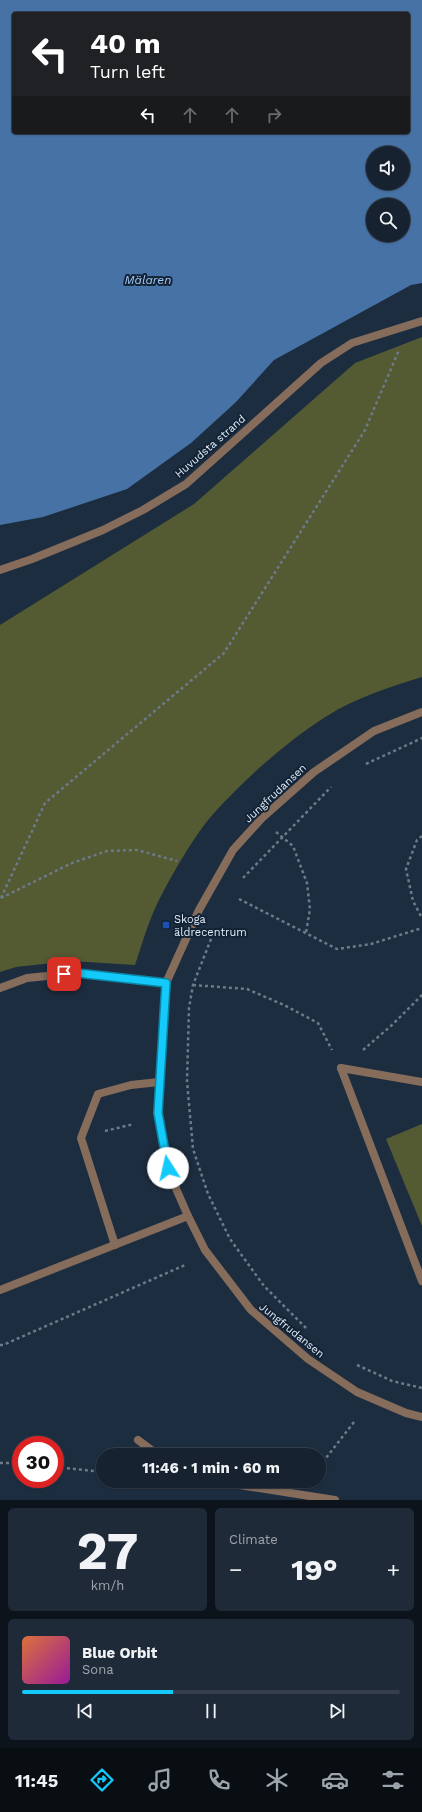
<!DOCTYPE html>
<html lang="en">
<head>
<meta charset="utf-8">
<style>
  :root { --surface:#162230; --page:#1f2a38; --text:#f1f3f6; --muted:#9ea4ab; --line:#353f4c; --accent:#13cafb }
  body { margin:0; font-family:"Work Sans",sans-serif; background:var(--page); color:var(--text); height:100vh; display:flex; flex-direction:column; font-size:15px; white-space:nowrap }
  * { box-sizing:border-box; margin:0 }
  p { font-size:13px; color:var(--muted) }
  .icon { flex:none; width:22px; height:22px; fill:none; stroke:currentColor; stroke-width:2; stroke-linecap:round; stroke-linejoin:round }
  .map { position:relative; height:1500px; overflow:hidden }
  .side { display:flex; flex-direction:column; gap:8px; padding:8px; background:#0c131a; flex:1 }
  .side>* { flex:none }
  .hud { position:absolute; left:12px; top:12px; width:398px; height:122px; border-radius:4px; box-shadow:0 1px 3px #0004,0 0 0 1px var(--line); background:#202124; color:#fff; overflow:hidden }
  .buttons { position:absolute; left:366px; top:146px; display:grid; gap:8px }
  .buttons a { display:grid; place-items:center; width:44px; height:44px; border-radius:50%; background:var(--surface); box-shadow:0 1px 3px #0004,0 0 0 1px var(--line); font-size:20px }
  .speed { position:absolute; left:12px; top:1436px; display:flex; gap:8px; font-size:20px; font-weight:700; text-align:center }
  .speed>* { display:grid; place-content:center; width:52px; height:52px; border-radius:50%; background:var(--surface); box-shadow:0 1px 3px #0004,0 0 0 1px var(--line); line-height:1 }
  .speed .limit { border:6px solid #d22; background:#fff; color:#111 }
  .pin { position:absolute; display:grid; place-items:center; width:34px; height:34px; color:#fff; margin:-17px; border-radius:8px; box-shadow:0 2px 6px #0006 }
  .me { position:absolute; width:44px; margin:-22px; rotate:350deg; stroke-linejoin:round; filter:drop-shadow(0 0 3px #0008) }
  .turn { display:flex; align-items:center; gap:14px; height:84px; padding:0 12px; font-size:18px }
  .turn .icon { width:52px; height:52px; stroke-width:2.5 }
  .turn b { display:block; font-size:28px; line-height:34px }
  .lanes { display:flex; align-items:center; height:38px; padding:0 12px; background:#0003; justify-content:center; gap:20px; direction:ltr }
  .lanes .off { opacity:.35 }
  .big { font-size:30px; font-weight:700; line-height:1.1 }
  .side .card { flex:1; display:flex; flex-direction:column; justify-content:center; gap:6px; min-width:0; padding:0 14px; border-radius:6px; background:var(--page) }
  .side .dial { align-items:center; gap:0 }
  .dial b { font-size:52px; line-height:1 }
  .song { display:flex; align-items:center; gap:12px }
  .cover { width:48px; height:48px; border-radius:6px; background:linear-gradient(135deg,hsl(20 70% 55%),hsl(300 70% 35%)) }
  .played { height:4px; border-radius:2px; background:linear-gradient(90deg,var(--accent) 40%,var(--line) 40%) }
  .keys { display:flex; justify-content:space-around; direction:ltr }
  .heat { display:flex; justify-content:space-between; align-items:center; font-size:22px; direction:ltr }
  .side .tiles { flex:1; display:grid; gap:8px; grid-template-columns:1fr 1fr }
  .card:last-child { grid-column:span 2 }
  .trip { position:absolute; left:96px; top:1448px; width:230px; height:40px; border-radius:20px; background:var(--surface); box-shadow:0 1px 3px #0004,0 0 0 1px var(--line); font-weight:700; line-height:40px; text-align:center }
  .tab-bar { display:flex; height:64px; justify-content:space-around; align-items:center; background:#090e13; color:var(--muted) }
  .tab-bar .icon { width:28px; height:28px }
  .tab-bar .on { color:var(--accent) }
  .tab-bar b { font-size:18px; color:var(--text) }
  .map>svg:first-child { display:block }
  .green { fill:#545a32 }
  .water { fill:#4772a6; fill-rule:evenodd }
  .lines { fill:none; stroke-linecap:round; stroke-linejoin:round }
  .path { stroke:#6c7a8a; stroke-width:2.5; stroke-dasharray:3 3; stroke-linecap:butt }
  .service { stroke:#866c5a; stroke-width:8 }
  .minor { stroke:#866c5a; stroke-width:8 }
  .route-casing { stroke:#0c83a3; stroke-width:10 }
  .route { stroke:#13cafb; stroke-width:7 }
  .transit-dot { fill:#1a4fb4; stroke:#132336; stroke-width:1.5 }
  .labels { text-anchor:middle; stroke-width:4; stroke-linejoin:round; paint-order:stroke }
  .street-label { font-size:11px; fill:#e2ecf9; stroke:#132336 }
  .poi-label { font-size:11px; fill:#e2ecf9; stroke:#132336; text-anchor:start }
  .water-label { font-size:12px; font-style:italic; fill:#a5caf7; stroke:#132336 }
</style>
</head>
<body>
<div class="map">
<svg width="422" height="1500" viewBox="0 0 422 1500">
  <rect width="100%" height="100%" fill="#1d2d40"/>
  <g class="green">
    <path d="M422 337V677C390 687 355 698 327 716 286 742 247 777 214 813 195 834 171 876 158 902 148 922 142 945 135 965L71 961 16 967 0 972V625L194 504 355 363Z"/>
    <polygon points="422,1124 422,1226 386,1139"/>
  </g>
  <path class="water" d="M0 0H422V283L411 285 274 360 236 402 191 443 127 489 43 517 0 525ZM14 14H408V132H14ZM373 153H403V183H373ZM373 205H403V235H373Z"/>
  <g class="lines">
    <g class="path">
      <polyline points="366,764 422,738"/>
      <polyline points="276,832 293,846 307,883 310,909 306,933"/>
      <polyline points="422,836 417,840 406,869 413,901 422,918"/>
      <polyline points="243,878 331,787"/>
      <polyline points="1,898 45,803 224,653 365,430 399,350"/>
      <polyline points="1,898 72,863 107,851 137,850 177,861"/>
      <polyline points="239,899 337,949 371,944 422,928"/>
      <polyline points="211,939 193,985 189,1008 187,1081 193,1149 208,1194 230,1239 264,1286 306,1328"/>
      <polyline points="193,985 247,989 284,1005 318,1023 332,1050"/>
      <polyline points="363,1050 392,1025 422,995"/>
      <polyline points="105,1131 134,1124"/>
      <polyline points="0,1345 3,1345 185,1265"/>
      <polyline points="357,1365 392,1381 422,1388"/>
      <polyline points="0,1463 21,1463"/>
      <polyline points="55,1467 103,1472"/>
      <polyline points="319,1467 354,1422"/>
    </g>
    <g class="service">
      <polyline points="0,988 27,978 77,973 166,983"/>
      <polyline points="341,1068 422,1281"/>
      <polyline points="341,1068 422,1082"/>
      <polyline points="115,1245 81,1138 98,1094 131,1085 159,1082"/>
      <polyline points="138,1440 158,1455"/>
      <polyline points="214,1481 335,1500"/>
    </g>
    <g class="minor">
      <polyline points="0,570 32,559 103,530 143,510 186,484 321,363 352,343 422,321"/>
      <polyline points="422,712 374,731 314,772 262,818 233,850 199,910 166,983 158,1113 167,1168 188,1216 205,1250 251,1310 308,1359 357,1392 406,1413 422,1417"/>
      <polyline points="0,1290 188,1216"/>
    </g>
  </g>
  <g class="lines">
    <defs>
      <polyline id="route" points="64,974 77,973 166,983 158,1113 168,1168"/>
    </defs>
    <use href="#route" class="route-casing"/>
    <use href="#route" class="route"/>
  </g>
  <rect class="transit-dot" x="162" y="921" width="8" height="8" rx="2"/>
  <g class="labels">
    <g class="street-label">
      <text transform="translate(210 446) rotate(-41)" y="4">Huvudsta strand</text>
      <text transform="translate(275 793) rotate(-43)" y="4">Jungfrudansen</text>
      <text transform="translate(292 1330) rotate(39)" y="4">Jungfrudansen</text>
    </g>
    <g class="poi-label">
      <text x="174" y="923">Skoga<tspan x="174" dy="13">äldrecentrum</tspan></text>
    </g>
    <g class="water-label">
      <text x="148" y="284">Mälaren</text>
    </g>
  </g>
</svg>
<div class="buttons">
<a><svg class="icon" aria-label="sound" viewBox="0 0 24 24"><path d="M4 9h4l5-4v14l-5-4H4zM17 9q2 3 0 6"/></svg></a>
<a><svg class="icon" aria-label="search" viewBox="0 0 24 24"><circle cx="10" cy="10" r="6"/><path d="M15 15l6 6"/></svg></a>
</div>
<div class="speed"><div class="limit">30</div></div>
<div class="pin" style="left:64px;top:974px;background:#d93025"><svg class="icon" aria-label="arrive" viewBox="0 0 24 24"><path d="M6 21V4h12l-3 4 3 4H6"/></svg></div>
<svg class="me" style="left:168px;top:1168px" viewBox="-20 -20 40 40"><circle r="19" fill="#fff"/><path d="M0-13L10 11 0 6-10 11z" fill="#13cafb"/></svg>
<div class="trip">11:46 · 1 min · 60 m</div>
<div class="hud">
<div class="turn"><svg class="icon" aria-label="left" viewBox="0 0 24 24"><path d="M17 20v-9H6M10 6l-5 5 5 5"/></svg><div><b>40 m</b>Turn left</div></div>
<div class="lanes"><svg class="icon" aria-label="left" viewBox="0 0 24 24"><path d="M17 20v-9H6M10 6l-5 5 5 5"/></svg><svg class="icon off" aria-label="ahead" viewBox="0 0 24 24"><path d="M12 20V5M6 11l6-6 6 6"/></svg><svg class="icon off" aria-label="ahead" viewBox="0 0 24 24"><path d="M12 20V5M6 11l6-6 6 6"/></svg><svg class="icon off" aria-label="right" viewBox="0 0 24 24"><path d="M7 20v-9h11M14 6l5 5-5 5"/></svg></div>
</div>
</div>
<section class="side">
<div class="tiles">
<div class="card dial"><b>27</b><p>km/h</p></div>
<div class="card"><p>Climate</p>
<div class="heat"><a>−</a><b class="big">19°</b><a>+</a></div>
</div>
<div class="card">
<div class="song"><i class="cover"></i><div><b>Blue Orbit</b><p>Sona</p></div></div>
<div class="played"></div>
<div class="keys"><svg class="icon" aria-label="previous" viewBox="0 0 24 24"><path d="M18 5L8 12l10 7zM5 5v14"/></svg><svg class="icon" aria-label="pause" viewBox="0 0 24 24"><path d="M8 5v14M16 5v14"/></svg><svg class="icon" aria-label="next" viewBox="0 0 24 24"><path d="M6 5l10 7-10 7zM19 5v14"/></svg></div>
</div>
</div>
</section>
<nav class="tab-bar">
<b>11:45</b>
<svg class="icon on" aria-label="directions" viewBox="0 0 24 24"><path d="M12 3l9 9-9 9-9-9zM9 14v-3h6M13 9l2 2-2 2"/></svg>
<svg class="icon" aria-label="music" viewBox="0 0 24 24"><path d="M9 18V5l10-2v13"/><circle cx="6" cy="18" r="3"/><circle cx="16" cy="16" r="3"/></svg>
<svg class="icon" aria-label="phone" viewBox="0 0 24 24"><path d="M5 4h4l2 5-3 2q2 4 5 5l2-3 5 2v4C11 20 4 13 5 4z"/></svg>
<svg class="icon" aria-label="climate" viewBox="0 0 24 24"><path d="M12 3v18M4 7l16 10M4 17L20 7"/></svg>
<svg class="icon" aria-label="car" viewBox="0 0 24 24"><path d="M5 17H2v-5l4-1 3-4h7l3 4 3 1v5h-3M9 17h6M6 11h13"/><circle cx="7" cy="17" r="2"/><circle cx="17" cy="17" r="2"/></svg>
<svg class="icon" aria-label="filters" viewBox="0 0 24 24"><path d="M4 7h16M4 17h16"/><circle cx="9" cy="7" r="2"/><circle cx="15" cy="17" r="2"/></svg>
</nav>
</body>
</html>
